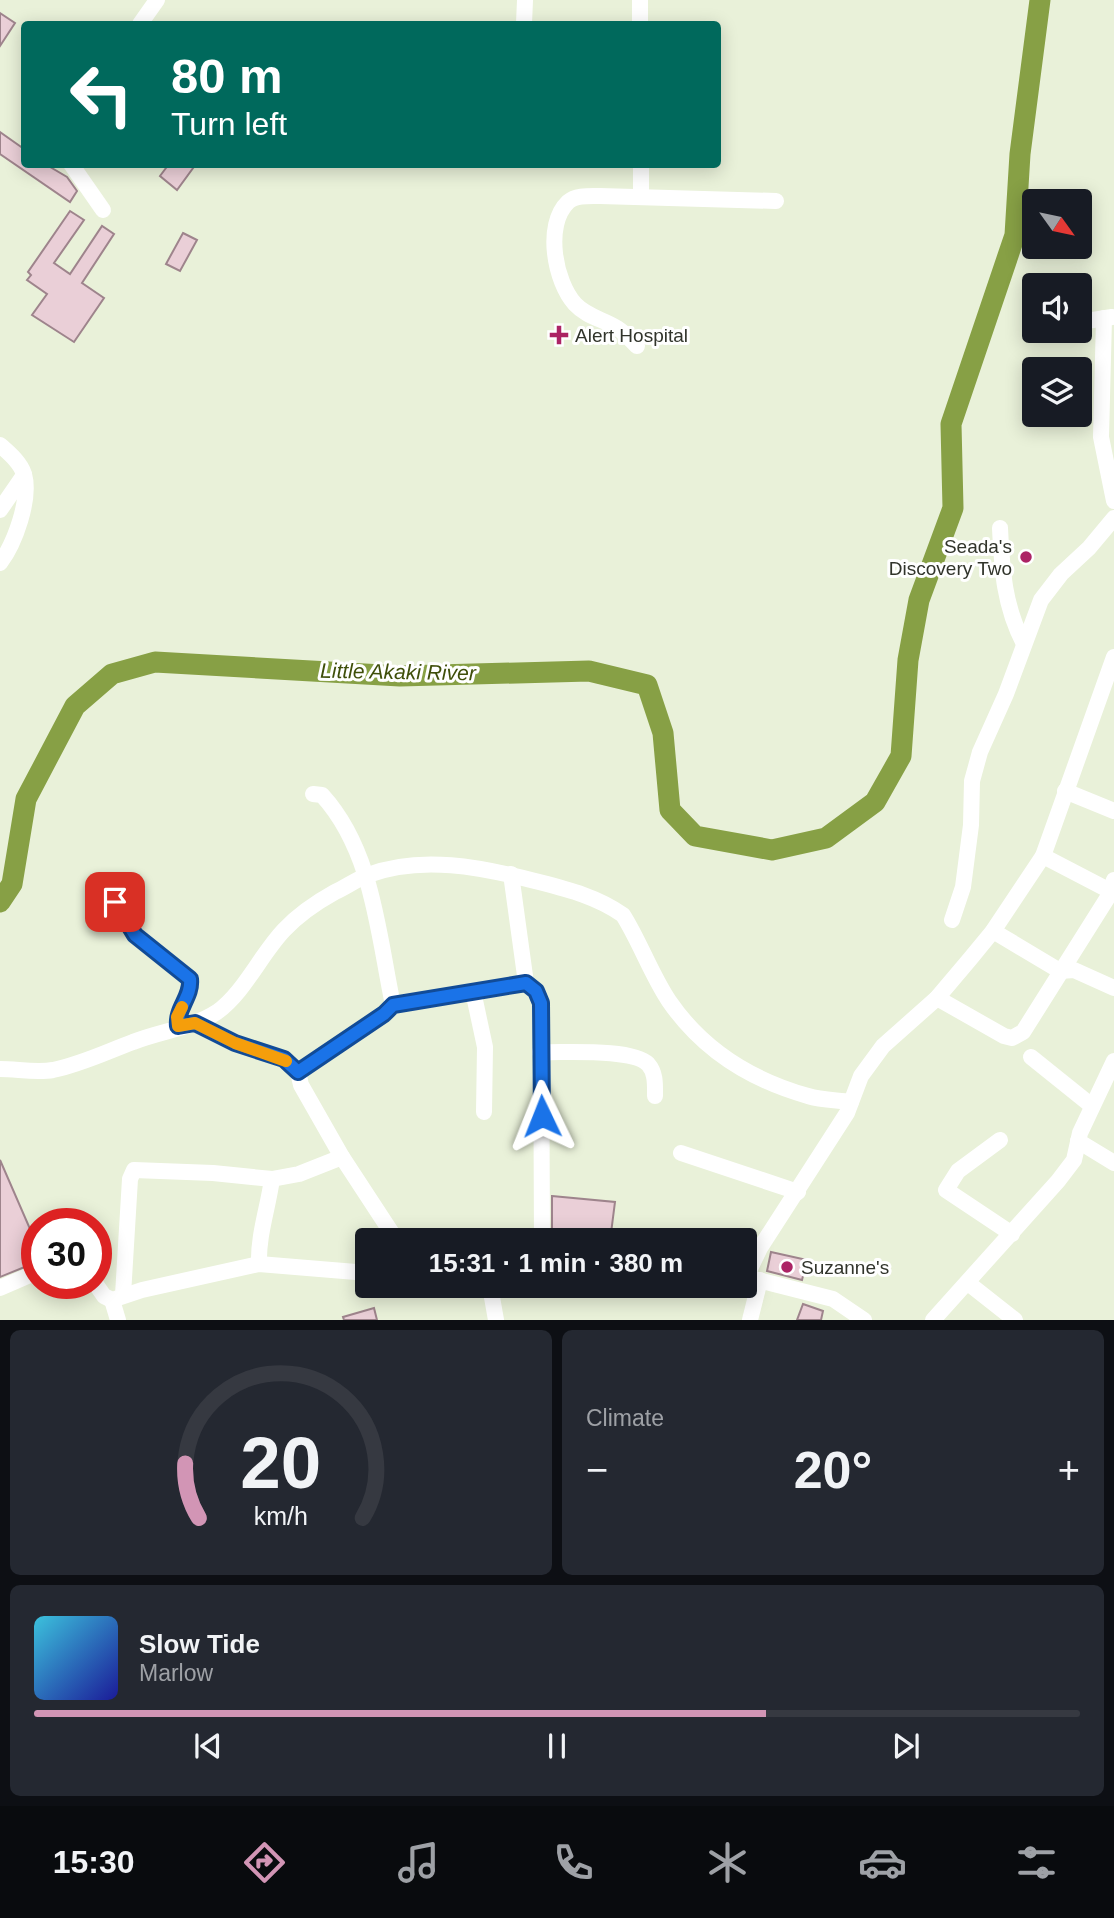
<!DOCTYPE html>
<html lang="en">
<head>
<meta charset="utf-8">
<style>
  :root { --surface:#171b24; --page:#242831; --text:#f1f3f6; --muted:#9ea1a6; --line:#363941; --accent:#d295b5 }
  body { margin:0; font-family:Arial,sans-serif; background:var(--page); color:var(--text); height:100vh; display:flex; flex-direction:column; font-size:26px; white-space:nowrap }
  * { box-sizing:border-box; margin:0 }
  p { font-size:23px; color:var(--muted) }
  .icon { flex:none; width:38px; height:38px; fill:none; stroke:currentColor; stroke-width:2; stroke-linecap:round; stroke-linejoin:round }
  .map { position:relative; height:1320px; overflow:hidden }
  .sheet { display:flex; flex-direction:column; gap:10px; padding:10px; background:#0d0f14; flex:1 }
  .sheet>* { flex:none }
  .hud { position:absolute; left:21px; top:21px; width:700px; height:147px; border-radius:7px; box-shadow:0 4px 18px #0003; background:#00695c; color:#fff; overflow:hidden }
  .needle { width:46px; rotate:123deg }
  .tools { position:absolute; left:1022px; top:189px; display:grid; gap:14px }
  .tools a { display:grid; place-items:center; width:70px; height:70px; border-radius:7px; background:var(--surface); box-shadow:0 4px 18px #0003; font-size:35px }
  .speed { position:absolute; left:21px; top:1208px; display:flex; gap:14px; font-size:35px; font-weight:700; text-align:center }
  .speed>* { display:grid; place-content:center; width:91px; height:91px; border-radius:50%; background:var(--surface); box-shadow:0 4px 18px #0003; line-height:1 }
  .speed .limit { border:10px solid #d22; background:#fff; color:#111 }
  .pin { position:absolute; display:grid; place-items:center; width:60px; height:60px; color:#fff; margin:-30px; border-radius:14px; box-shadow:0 4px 10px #0006 }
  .me { position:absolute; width:77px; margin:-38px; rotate:358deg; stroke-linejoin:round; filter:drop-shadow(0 0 5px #0008) }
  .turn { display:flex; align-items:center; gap:24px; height:147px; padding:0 35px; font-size:32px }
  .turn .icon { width:91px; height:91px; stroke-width:2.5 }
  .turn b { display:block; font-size:49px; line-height:60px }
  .big { font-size:52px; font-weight:700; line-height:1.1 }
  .sheet .tile { flex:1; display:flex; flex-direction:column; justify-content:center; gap:10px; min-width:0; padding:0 24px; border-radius:10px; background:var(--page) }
  .sheet .dial { align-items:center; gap:0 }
  .dial svg { height:182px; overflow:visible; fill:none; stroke:var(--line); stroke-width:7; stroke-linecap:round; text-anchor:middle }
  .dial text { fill:var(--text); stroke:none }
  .song { display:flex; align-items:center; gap:21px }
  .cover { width:84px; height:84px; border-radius:10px; background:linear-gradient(135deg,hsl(190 70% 55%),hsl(240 70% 35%)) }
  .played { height:7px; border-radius:4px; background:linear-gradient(90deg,var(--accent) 70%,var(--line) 70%) }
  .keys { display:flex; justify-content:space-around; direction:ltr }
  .heat { display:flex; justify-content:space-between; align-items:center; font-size:38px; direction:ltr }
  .sheet .tiles { flex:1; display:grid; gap:10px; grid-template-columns:1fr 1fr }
  .tile:last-child { grid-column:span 2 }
  .trip { position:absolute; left:355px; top:1228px; width:402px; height:70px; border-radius:7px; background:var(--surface); box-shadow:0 4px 18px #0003; font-weight:700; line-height:70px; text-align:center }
  .tabs { display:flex; height:112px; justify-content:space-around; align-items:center; background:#090b0e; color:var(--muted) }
  .tabs .icon { width:49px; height:49px }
  .tabs .on { color:var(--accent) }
  .tabs b { font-size:32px; color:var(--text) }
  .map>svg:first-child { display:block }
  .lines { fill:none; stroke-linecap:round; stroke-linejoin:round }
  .river { stroke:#87a045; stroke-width:21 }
  .building { fill:#eacfd7; stroke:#9e848c; stroke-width:2 }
  .minor { stroke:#fff; stroke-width:16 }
  .route-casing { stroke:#114b97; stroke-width:18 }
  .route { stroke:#1a73e8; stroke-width:12 }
  .slow { stroke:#f59e0b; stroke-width:12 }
  .poi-dot { fill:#ac2365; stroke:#fff; stroke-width:2.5 }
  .labels { text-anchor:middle; stroke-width:6; stroke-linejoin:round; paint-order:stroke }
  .poi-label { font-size:19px; fill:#31342b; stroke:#fff; text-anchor:start }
  .water-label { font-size:21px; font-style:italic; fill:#3f4f0a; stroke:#fff }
</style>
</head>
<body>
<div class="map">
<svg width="1114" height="1320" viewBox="0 0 1114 1320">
  <rect width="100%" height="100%" fill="#e9f1d9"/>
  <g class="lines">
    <polyline class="river" points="0,902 12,884 26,799 75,706 112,674 155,662 400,676 589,671 647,685 663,733 670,810 695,836 772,850 826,838 875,802 901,756 908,660 919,600 953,508 951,424 1015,235 1020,154 1040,0"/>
  </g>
  <g class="building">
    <polygon points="0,13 15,23 0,46"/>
    <polygon points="0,132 24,149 24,164 45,164 67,177 77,191 70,202 0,154"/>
    <polygon points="169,164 196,164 177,190 160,176"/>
    <polygon points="70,211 84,220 54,263 70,274 102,226 114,234 82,283 104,298 74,342 32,315 47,294 27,280 31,275 28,272"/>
    <polygon points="183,233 197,240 180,271 166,264"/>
    <polygon points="0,1160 37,1245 37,1262 0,1277"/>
    <polygon points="552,1196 615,1202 610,1241 552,1241"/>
    <polygon points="771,1252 807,1260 802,1280 767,1271"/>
    <polygon points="803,1304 823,1311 821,1320 797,1320"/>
    <polygon points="374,1308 377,1320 344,1320 343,1317"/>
  </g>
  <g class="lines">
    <g class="minor">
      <polyline points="140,24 157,0"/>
      <polyline points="524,24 525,0"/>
      <polyline points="640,24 640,0"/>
      <polyline points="71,164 103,210"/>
      <polyline points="641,164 641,197"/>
      <polyline points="1104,318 1101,437 1114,501"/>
      <polyline points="1080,322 1112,317"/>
      <polyline points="1033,330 1034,330"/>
      <path d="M637 346C631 340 625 333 617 328 603 319 587 317 575 304 555 282 544 225 568 202 576 195 589 196 600 196L776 201"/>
      <path d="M0 445C9 453 20 462 24 474 31 499 15 543 0 563"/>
      <polyline points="0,510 24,475"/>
      <path d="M1000 528C1002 570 1004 606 1024 644"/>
      <polyline points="1065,791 1114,811"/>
      <path d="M313 794 322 795C373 851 378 934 393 1005"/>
      <polyline points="1043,856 1114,893"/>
      <polyline points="511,874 526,983 536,991 541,1003 542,1241"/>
      <path d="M115 902C137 947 158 948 190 979 192 997 176 1008 178 1026"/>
      <polyline points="952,920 963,887 971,825 972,781 980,752 1006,694 1041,600 1061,574 1089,548 1114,518"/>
      <polyline points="993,931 1060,971 1074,970 1114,988"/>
      <polyline points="473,991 485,1047 484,1112"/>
      <polyline points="937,998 1004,1036 1012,1038 1023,1032 1108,897 1114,880"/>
      <polyline points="195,1023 235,1043 283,1059 298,1072 301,1085 342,1157 397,1241"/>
      <path d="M540 1052C563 1053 632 1048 648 1064 656 1073 655 1085 655 1096"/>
      <polyline points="1031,1057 1092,1106"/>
      <path d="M0 1069C17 1069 36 1073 53 1070 82 1064 106 1052 133 1042 160 1031 193 1028 217 1012 244 993 261 954 284 930 298 915 317 902 335 892 346 887 357 879 368 875 421 855 481 867 535 881 566 889 596 896 623 915 640 942 651 974 669 1001 702 1049 751 1080 808 1096 821 1100 837 1100 851 1102"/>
      <polyline points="298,1072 384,1014 393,1005 526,983"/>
      <polyline points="1000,1140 958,1171 946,1190 1012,1234"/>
      <polyline points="1078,1141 1114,1163"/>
      <polyline points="681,1153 798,1192"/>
      <path d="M259 1264C258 1235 268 1208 272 1179"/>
      <polyline points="746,1277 760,1248 847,1113 861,1076 883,1046 937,998 970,959 993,931 1043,856 1114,657"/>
      <polyline points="746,1277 833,1299 864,1320"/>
      <polyline points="95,1283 104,1296 112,1300 142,1290 259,1264 368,1273"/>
      <polyline points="968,1283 1015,1320"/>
      <polyline points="490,1286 496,1320"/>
      <polyline points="0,1288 37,1272"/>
      <polyline points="123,1295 130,1179 134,1170 213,1173 272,1179 299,1174 342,1157"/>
      <polyline points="112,1300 118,1320"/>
      <polyline points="750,1320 760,1280"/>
      <polyline points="933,1320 1058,1181 1074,1160 1080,1133 1114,1061"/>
    </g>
  </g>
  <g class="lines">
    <defs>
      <path id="route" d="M115 902 135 935 190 979C192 997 176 1008 178 1026L195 1023 235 1043 284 1059 298 1072 384 1014 393 1005 526 983 536 991 541 1003 542 1116"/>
    </defs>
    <use href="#route" class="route-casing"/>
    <use href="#route" class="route"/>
    <polyline class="slow" points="182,1007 177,1017 178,1026 195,1023 235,1043 286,1061"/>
  </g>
  <g class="poi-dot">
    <path d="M555.5 324.5h7v7h7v7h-7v7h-7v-7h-7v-7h7z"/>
    <circle cx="1026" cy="557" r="7"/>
    <circle cx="787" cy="1267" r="7"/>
  </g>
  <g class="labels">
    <g class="poi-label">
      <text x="575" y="342">Alert Hospital</text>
      <text x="1012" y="553" text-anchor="end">Seada's<tspan x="1012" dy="22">Discovery Two</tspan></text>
      <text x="801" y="1274">Suzanne's</text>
    </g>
    <g class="water-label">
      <text transform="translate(398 672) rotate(1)" y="7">Little Akaki River</text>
    </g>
  </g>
</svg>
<div class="tools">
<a><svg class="needle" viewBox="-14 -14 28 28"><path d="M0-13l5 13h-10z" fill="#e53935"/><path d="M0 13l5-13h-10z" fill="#9ea1a6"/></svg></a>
<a><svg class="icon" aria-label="sound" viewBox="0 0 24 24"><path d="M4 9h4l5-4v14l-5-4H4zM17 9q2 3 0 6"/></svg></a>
<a><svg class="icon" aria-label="layers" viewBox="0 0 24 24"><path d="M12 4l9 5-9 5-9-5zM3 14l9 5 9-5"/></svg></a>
</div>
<div class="speed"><div class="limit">30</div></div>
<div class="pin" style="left:115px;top:902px;background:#d93025"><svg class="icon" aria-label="arrive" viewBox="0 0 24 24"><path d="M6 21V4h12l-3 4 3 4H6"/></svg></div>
<svg class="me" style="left:542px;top:1116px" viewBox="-20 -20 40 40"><path d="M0-17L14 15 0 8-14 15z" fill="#1a73e8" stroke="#fff" stroke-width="4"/></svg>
<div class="trip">15:31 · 1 min · 380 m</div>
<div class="hud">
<div class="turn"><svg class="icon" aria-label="left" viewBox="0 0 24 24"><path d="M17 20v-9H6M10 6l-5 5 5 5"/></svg><div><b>80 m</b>Turn left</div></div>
</div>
</div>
<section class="sheet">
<div class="tiles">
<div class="tile dial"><svg viewBox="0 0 100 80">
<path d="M14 69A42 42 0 1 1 86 69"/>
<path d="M14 69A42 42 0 0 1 8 45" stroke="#d295b5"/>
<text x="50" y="56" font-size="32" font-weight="700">20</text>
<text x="50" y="72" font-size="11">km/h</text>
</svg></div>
<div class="tile"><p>Climate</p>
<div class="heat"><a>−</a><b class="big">20°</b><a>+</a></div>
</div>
<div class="tile">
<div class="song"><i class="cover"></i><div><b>Slow Tide</b><p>Marlow</p></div></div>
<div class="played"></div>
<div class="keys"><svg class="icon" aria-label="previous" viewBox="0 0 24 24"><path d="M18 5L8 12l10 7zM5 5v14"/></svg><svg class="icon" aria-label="pause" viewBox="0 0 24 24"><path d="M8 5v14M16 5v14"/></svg><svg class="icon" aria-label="next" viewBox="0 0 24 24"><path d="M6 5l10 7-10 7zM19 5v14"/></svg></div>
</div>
</div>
</section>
<nav class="tabs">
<b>15:30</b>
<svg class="icon on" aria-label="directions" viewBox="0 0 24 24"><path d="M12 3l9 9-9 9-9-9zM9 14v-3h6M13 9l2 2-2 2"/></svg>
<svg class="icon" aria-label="music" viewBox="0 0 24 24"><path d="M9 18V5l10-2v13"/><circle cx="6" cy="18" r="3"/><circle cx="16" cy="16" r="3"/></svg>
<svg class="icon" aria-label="phone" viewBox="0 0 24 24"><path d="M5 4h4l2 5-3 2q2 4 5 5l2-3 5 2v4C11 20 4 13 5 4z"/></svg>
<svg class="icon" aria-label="climate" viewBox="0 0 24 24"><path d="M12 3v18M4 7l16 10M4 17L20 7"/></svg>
<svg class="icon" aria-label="car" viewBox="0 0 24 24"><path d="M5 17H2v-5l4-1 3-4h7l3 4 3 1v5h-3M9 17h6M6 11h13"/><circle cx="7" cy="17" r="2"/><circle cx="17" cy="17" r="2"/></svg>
<svg class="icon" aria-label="filters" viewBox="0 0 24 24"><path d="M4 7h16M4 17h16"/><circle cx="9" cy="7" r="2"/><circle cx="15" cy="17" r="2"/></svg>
</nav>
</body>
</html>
